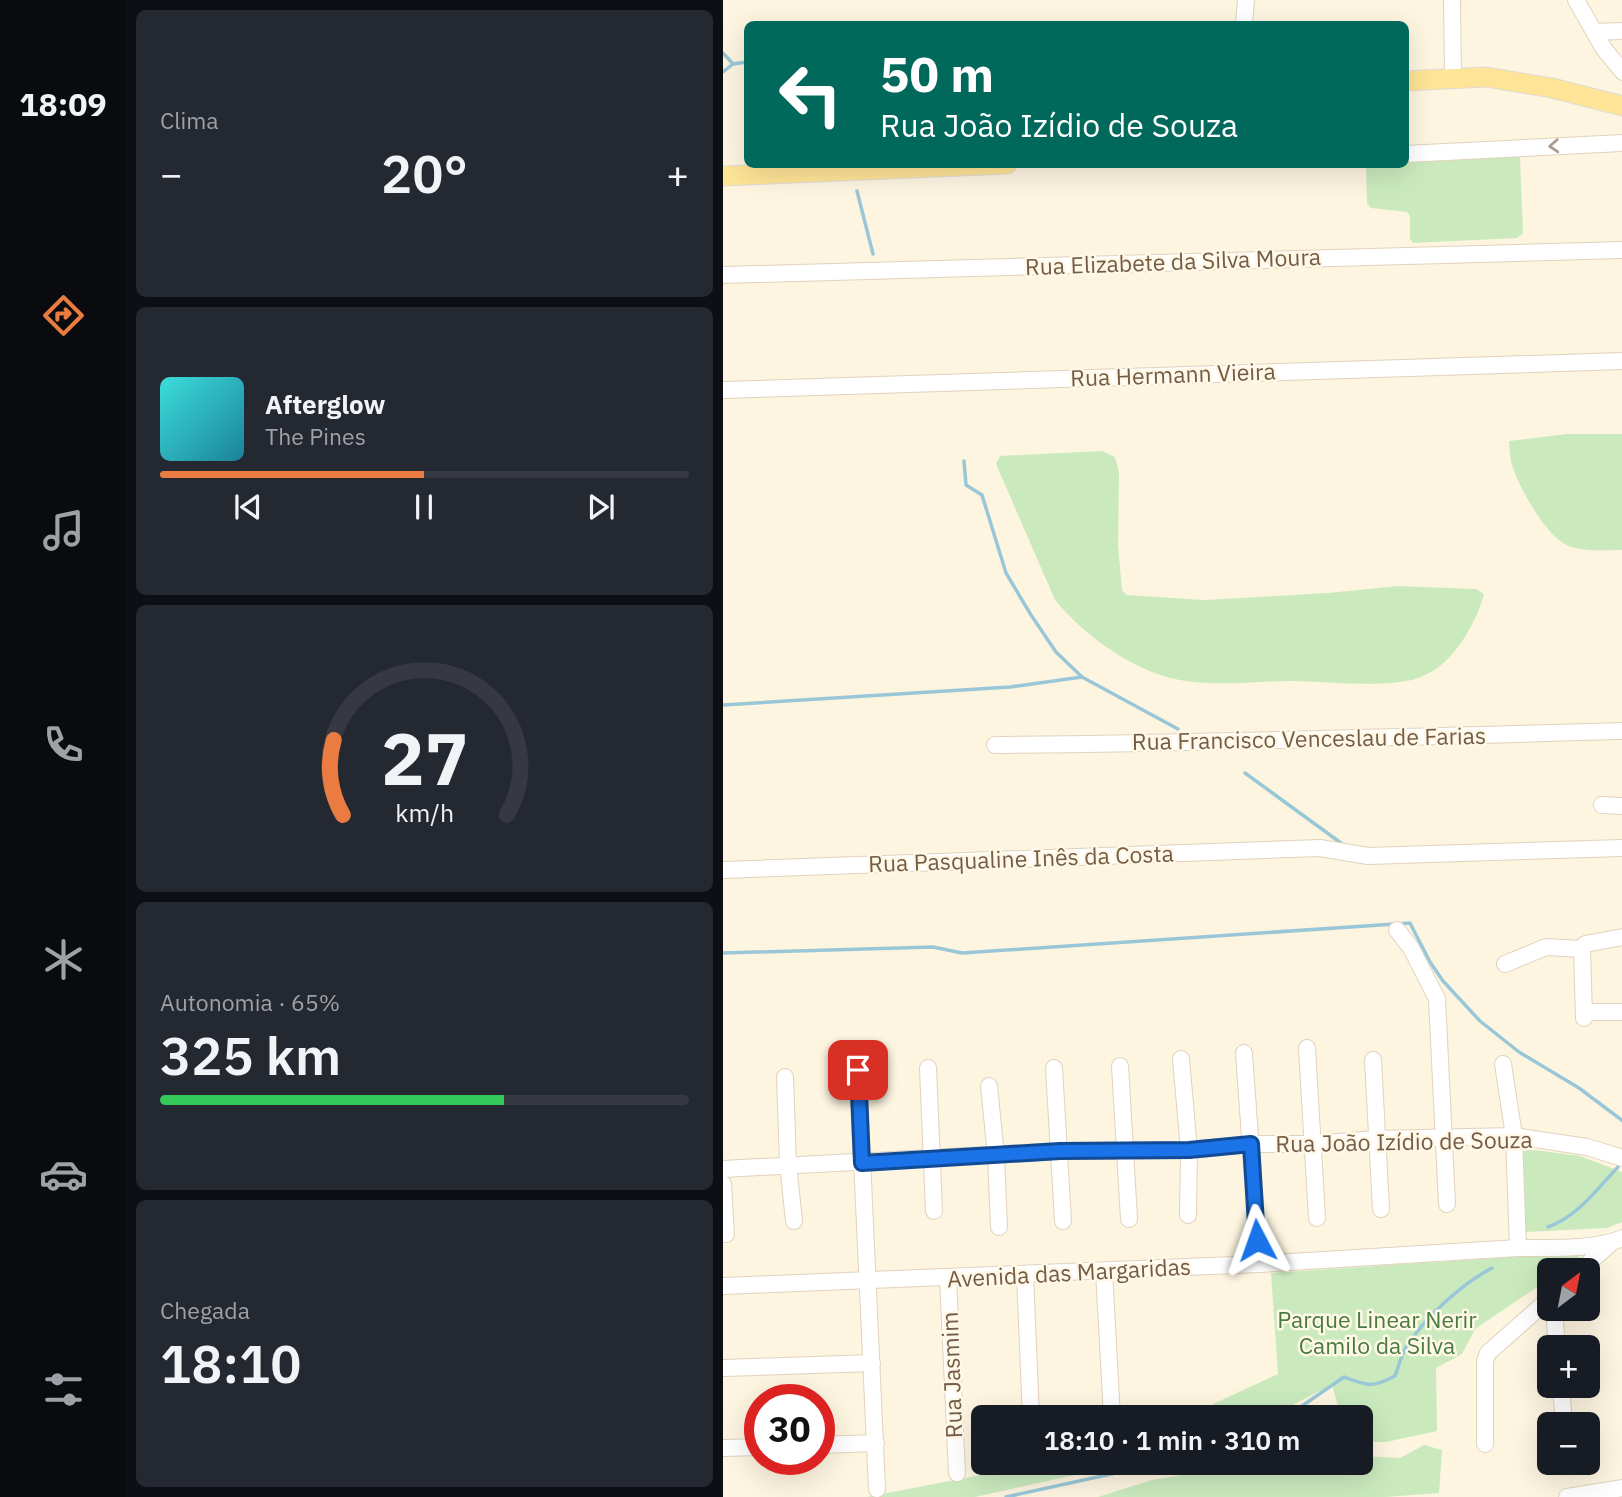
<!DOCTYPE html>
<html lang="pt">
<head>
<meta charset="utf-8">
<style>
  :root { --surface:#171b24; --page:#242831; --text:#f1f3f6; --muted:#9ea1a6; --line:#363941; --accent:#eb7c41 }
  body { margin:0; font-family:"IBM Plex Sans",sans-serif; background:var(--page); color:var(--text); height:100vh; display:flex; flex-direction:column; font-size:26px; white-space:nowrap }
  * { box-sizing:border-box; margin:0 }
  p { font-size:23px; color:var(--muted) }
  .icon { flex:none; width:38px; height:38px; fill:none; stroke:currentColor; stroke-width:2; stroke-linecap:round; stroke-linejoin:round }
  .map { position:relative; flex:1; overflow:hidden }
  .details { display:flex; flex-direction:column; gap:10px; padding:10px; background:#0d0f14; width:597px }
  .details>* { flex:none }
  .banner { position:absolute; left:21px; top:21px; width:665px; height:147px; border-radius:10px; box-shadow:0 7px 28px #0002; background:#00695c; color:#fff; overflow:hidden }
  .needle { width:46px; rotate:32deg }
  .controls { position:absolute; left:814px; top:1258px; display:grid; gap:14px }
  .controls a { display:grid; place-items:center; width:63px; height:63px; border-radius:10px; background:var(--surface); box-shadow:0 7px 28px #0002; font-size:35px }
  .speed { position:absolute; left:21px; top:1384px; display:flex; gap:14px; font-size:35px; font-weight:700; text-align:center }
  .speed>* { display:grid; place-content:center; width:91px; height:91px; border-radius:50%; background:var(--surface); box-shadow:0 7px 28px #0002; line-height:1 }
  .speed .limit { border:10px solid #d22; background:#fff; color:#111 }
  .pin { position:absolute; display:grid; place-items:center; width:60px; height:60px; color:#fff; margin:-30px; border-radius:14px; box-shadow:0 4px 10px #0006 }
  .me { position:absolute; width:77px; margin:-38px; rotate:356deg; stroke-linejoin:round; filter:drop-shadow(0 0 5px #0008) }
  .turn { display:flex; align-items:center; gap:24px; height:147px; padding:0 21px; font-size:32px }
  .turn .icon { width:91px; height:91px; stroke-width:2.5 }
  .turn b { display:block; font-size:49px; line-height:60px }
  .big { font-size:52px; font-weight:600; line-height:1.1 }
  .details .widget { flex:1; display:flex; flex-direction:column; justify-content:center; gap:10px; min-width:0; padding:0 24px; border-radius:10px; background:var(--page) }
  .details .dial { align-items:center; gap:0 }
  .dial svg { height:182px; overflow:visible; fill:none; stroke:var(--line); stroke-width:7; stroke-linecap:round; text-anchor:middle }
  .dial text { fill:var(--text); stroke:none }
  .song { display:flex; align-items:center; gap:21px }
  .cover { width:84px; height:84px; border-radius:10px; background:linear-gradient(135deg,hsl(180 70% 55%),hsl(190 70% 35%)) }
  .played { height:7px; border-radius:4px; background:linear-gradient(90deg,var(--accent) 50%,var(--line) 50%) }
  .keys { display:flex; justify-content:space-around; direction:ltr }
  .heat { display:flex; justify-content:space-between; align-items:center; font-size:38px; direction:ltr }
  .charge { height:10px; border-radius:5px; background:linear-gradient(90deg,#34c759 65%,var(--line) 0) }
  .trip { position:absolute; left:248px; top:1405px; width:402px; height:70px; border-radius:10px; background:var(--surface); box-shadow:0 7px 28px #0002; font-weight:600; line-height:70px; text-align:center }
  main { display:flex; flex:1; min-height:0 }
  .dock { display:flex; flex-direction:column; width:126px; justify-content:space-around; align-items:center; background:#090b0e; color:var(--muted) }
  .dock .icon { width:49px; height:49px }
  .dock .on { color:var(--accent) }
  .dock b { font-size:32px; color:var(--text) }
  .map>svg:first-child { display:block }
  .green { fill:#caeabe }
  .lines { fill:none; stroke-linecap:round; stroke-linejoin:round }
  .stream { stroke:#9ac7d8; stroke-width:3.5 }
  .minor-casing { stroke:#e1d2bc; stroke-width:18 }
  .major-casing { stroke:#e0dbd7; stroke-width:21 }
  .minor { stroke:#fff; stroke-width:16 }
  .major { stroke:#fee496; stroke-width:19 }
  .oneway { stroke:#ac9d91 }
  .route-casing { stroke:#114b97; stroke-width:18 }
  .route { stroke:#1a73e8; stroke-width:12 }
  .labels { text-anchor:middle; stroke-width:5; stroke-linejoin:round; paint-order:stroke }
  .street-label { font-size:23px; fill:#745c47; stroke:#fff8e6 }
  .park-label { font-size:23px; fill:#497a3f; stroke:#fff8e6 }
</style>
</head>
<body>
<main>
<nav class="dock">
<b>18:09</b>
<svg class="icon on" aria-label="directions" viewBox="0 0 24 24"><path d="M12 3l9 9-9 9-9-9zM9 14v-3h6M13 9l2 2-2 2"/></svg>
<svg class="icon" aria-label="music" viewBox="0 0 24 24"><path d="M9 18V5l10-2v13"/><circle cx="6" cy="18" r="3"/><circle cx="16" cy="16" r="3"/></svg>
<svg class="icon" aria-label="phone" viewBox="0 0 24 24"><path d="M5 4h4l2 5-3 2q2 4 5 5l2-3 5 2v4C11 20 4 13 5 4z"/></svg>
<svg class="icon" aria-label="climate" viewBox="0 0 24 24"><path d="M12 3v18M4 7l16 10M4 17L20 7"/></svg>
<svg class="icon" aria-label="car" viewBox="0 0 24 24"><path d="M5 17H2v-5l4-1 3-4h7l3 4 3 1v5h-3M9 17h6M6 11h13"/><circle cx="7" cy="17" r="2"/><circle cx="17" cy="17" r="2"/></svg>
<svg class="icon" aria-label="filters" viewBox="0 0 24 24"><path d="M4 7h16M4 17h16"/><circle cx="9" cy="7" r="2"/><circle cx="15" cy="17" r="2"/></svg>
</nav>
<section class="details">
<div class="widget"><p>Clima</p>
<div class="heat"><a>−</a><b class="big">20°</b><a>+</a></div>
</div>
<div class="widget">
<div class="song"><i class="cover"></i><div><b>Afterglow</b><p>The Pines</p></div></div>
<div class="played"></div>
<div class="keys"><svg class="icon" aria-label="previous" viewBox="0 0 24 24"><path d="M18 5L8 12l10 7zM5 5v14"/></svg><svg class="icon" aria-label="pause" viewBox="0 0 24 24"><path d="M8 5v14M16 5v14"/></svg><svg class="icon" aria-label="next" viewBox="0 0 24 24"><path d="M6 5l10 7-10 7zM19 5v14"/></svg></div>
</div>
<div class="widget dial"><svg viewBox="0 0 100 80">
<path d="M14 69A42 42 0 1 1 86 69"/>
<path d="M14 69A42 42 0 0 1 10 36" stroke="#eb7c41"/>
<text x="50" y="56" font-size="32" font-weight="700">27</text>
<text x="50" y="72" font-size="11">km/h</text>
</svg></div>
<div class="widget"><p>Autonomia · 65%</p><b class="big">325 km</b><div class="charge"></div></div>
<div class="widget"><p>Chegada</p><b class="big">18:10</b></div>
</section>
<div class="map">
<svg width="900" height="1497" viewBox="0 0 900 1497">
  <rect width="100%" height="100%" fill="#fdf5e0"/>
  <g class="green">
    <polygon points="792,153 797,158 800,233 794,238 690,243 687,239 687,216 684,212 648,208 644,203 643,167 646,165 682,164 683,159"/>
    <path d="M844 434H899V550C882 550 862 552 846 546 824 538 797 489 790 468 787 460 787 450 786 441Z"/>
    <path d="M379 451 392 457 396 472 395 545 399 590 403 595 481 600 605 593 675 586 753 589 761 594C754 620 736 653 713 669 707 673 696 678 689 680 649 688 607 681 567 681 521 681 473 690 429 672 392 657 358 631 332 600L273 464 277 456Z"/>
    <polygon points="798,1148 857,1156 899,1172 899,1222 884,1228 803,1232"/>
    <polygon points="850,1253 858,1258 839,1270 826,1270 826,1279 752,1329 739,1354 713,1368 714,1431 663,1442 639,1442 639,1418 618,1417 609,1385 571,1404 557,1417 460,1418 555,1374 548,1273"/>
    <polygon points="701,1445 719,1450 716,1493 662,1497 375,1497 429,1480 532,1463 639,1463 639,1456 677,1458"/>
    <polygon points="320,1463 406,1463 252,1497 144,1497"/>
  </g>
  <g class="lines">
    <g class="stream">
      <polyline points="0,53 10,64"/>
      <polyline points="0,72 10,64 24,62"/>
      <polyline points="134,191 150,254"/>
      <polyline points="241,461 243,485 259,495 283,573 308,615 333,652 359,677 455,729"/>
      <polyline points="0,705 287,687 359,677"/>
      <polyline points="522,773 618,843"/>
      <polyline points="0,953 210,947 239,953 687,923 707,962 720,981 757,1021 796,1052 856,1088 900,1121"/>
      <path d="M825 1227C855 1216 873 1190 895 1167"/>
      <path d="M567 1418 579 1406 621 1377C645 1386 649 1388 672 1376 676 1366 678 1354 684 1346 702 1317 740 1283 769 1268"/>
      <polyline points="283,1497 439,1463"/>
    </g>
    <defs>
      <g id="minor">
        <polyline points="729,0 730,77"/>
        <polyline points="853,0 881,49 900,72"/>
        <polyline points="521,24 523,0"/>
        <polyline points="871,32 900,31"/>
        <polyline points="682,154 900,143"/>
        <polyline points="0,275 900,250"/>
        <polyline points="0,390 900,361"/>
        <path d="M272 745C481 743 690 737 900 731"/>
        <polyline points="879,805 900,806"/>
        <polyline points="0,870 597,848 645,856 900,848"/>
        <polyline points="674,930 688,948 714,999 724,1204"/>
        <polyline points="782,964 823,947 859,949"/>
        <polyline points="861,1012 900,1012"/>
        <polyline points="861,1018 859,949 862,944 900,937"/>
        <polyline points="584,1048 594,1218"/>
        <polyline points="521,1053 536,1264"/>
        <polyline points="458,1059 466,1150 465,1215"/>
        <polyline points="650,1060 658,1209"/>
        <polyline points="780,1064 791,1136 795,1248"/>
        <polyline points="397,1066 406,1219"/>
        <polyline points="205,1068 211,1211"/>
        <polyline points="331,1068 340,1221"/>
        <polyline points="135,1071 154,1489"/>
        <polyline points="62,1077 65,1164 71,1221"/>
        <polyline points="266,1086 273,1156 276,1227"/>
        <polyline points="0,1169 337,1151 466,1150 528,1144 590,1144 653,1139 791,1136 864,1147 900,1158"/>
        <polyline points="0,1184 3,1234"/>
        <polyline points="858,1270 889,1242"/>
        <polyline points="381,1271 389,1418"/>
        <polyline points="302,1275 308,1418"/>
        <polyline points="225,1278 234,1473"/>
        <path d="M0 1286 536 1264 795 1248C826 1248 871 1250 900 1238"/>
        <polyline points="831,1309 834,1348"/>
        <polyline points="0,1368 149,1363"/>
        <polyline points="838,1386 841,1424"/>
        <polyline points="762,1444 762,1361 765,1353 826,1299"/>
        <polyline points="96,1445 153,1443"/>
        <polyline points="0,1448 37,1447"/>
        <polyline points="844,1497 900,1488"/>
      </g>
      <g id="major">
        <polyline points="682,81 763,77 829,88 900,106"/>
        <polyline points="0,176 284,164"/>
      </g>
    </defs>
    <use href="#minor" class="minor-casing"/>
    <use href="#major" class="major-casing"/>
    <use href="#minor" class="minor"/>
    <use href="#major" class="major"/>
  </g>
  <defs><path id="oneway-chevron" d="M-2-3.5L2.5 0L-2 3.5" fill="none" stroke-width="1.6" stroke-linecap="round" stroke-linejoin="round" transform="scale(1.75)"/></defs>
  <use class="oneway" href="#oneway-chevron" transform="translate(831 146) rotate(177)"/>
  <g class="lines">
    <defs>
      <polyline id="route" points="135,1070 139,1163 337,1151 466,1150 528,1144 534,1240"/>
    </defs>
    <use href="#route" class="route-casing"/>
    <use href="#route" class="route"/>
  </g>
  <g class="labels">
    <g class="street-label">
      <text transform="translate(450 262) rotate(-2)" y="8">Rua Elizabete da Silva Moura</text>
      <text transform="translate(450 375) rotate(-2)" y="8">Rua Hermann Vieira</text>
      <text transform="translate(586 739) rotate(-1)" y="8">Rua Francisco Venceslau de Farias</text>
      <text transform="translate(298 859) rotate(-2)" y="8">Rua Pasqualine Inês da Costa</text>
      <text transform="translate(681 1142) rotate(-1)" y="8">Rua João Izídio de Souza</text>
      <text transform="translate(346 1273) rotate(-3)" y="8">Avenida das Margaridas</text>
      <text transform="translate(229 1375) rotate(-92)" y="8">Rua Jasmim</text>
    </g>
    <g class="park-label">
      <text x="654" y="1328">Parque Linear Nerir<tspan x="654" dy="26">Camilo da Silva</tspan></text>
    </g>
  </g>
</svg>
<div class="controls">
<a><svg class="needle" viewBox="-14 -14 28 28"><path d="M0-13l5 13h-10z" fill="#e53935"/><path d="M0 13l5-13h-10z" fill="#9ea1a6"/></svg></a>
<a>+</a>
<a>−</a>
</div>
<div class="speed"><div class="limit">30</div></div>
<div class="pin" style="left:135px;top:1070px;background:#d93025"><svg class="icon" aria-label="arrive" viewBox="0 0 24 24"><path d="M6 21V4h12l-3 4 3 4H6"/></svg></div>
<svg class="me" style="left:534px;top:1240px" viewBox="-20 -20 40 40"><path d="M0-17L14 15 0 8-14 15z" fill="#1a73e8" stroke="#fff" stroke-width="4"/></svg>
<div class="trip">18:10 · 1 min · 310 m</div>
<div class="banner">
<div class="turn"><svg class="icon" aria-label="left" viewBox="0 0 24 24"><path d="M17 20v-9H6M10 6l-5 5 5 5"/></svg><div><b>50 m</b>Rua João Izídio de Souza</div></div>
</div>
</div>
</main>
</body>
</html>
